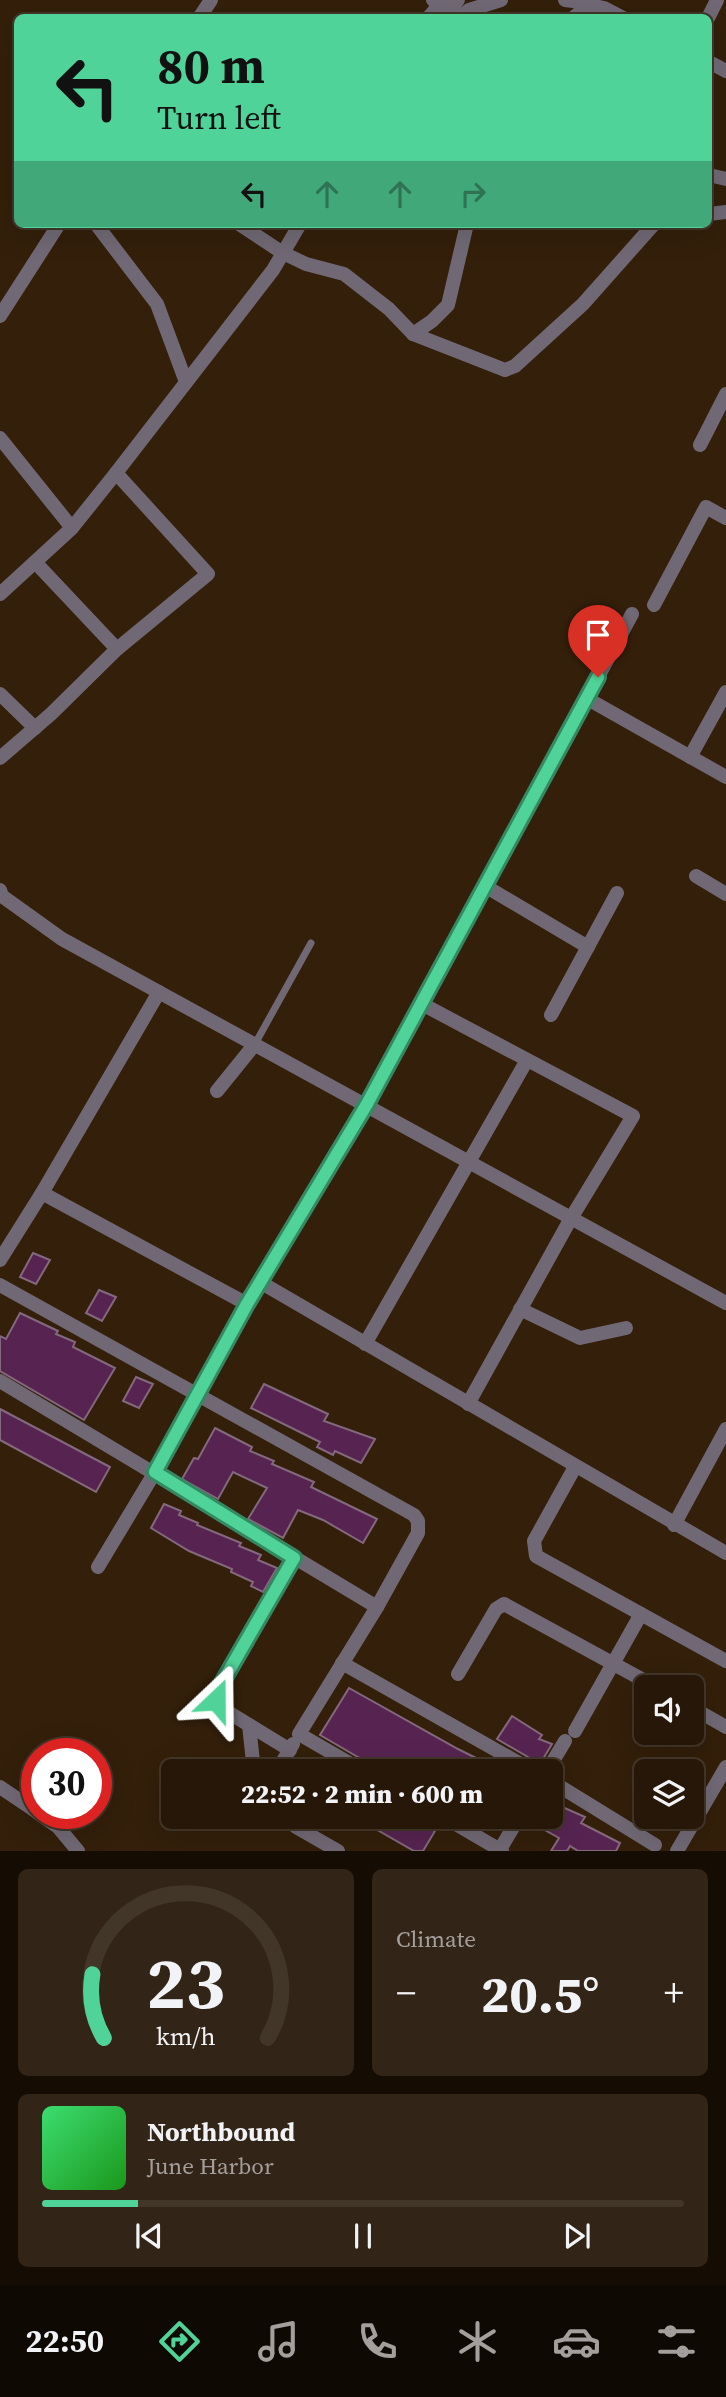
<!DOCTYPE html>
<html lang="en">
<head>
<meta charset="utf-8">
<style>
  :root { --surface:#261708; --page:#322416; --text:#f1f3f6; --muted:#a49f9c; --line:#423629; --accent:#50d398 }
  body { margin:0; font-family:"Source Serif 4",serif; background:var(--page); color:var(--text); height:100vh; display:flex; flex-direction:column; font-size:26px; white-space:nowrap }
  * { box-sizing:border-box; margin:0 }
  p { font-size:23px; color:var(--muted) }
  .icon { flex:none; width:38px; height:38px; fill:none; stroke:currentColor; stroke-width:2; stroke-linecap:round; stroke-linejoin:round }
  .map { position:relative; height:1851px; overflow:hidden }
  .sheet { display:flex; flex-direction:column; gap:18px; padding:18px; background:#150d04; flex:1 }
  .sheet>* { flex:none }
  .guide { position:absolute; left:14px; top:14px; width:698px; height:214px; border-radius:10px; box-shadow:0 7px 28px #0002,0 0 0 2px var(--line); background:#50d398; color:#111; overflow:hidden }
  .fabs { position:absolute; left:634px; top:1675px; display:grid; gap:14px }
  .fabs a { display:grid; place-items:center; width:70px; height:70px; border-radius:10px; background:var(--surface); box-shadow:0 7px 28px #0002,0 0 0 2px var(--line); font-size:35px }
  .speed { position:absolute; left:21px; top:1738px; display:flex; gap:14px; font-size:35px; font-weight:700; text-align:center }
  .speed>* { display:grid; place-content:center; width:91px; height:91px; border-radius:50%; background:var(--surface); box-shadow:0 7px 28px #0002,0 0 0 2px var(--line); line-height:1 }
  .speed .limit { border:10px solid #d22; background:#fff; color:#111 }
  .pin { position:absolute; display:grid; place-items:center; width:60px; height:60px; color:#fff; margin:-72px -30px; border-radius:50% 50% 50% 0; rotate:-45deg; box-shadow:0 0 7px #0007 }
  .pin .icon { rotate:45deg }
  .me { position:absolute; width:77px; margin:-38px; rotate:23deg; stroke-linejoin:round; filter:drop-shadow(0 0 5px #0008) }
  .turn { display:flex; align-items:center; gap:24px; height:147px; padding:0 28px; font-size:32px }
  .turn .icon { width:91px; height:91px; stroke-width:2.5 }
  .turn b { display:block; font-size:49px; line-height:60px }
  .lanes { display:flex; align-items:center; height:66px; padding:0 28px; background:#0003; justify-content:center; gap:35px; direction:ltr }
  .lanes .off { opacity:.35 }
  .big { font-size:52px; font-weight:800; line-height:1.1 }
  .sheet .widget { flex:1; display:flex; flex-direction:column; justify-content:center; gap:10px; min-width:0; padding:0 24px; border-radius:10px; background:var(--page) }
  .sheet .dial { align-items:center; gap:0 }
  .dial svg { height:182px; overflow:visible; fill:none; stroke:var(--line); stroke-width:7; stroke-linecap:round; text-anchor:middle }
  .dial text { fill:var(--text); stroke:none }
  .song { display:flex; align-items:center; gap:21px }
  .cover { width:84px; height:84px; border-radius:10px; background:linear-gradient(135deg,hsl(140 70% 55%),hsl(120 70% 35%)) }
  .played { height:7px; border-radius:4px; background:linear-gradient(90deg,var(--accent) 15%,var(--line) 15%) }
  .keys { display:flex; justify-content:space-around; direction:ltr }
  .heat { display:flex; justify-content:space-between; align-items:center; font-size:38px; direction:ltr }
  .sheet .tiles { flex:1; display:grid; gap:18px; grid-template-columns:1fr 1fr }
  .widget:last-child { grid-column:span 2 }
  .trip { position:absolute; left:161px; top:1759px; width:402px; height:70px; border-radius:10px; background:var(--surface); box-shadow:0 7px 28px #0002,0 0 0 2px var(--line); font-weight:800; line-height:70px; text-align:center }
  .tab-bar { display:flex; height:112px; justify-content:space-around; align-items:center; background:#0f0903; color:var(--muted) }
  .tab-bar .icon { width:49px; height:49px }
  .tab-bar .selected { color:var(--accent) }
  .tab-bar b { font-size:32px; color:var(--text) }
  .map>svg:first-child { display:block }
  .building { fill:#572451; stroke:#83697e; stroke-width:2 }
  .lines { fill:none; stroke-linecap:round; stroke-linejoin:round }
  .lane { stroke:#706975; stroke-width:7 }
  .street { stroke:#706975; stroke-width:14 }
  .route-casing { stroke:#348963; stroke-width:18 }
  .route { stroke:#50d398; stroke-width:12 }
</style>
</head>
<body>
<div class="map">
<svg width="726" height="1851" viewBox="0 0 726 1851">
  <rect width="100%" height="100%" fill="#331f0a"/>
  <g class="building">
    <polygon points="33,1253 50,1260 36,1284 20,1277"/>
    <polygon points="99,1290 116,1297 102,1321 86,1313"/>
    <polygon points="20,1313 58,1331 56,1334 75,1342 73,1347 115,1368 84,1420 0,1371 0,1336 6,1339"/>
    <polygon points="136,1377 153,1384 139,1408 123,1401"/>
    <polygon points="264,1384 328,1414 324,1421 375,1439 361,1463 335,1451 333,1455 317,1447 320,1442 251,1408"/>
    <polygon points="0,1409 110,1467 96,1492 0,1440"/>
    <polygon points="215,1428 252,1447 250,1451 274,1461 272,1464 314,1482 311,1487 377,1519 363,1543 323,1520 298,1510 283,1538 261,1526 248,1519 267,1488 233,1472 218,1499 182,1479 194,1458 198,1459"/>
    <polygon points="164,1504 181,1511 179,1515 198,1523 197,1525 241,1543 239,1546 261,1555 258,1560 277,1568 263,1592 251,1586 253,1582 231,1572 232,1569 189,1551 151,1528"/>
    <polygon points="349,1688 458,1749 502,1771 374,1771 368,1763 320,1735"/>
    <polygon points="512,1716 542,1735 539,1739 552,1744 540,1764 497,1739"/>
    <polygon points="551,1802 585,1817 581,1823 620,1843 616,1851 578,1851 570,1846 567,1851 551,1851 559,1838 536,1825 541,1816 551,1816"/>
    <polygon points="353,1816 415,1816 413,1820 435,1831 423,1851 414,1851"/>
  </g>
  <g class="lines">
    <polyline class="lane" points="255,1044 311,943"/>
    <g class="street">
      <polyline points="433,0 467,18"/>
      <polyline points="565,0 590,3"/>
      <polyline points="463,15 469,10 501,0"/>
      <polyline points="199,18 211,0"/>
      <polyline points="428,18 434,11 450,9 458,0"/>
      <polyline points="573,18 589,5 604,8 623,18"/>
      <polyline points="708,18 717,0"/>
      <polyline points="709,62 726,71"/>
      <polyline points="709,175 726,179"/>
      <polyline points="709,214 726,212"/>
      <polyline points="96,224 157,304 186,382"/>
      <polyline points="239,224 283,253 306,264 344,274 389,309 413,334 505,370 515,366 583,304 654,224"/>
      <polyline points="0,316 59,224"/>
      <polyline points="413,334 432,321 448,305 467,224"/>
      <polyline points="0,438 72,528 0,594"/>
      <polyline points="700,445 726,394"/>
      <polyline points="72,528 116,473"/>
      <polyline points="35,562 117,649"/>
      <polyline points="654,605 706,507 726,518"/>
      <polyline points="0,694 35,728"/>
      <polyline points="586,698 726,777"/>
      <polyline points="690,757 726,692"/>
      <polyline points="0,758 51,714 117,649 208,574 116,473 273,270 300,224"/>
      <polyline points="696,876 726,894"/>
      <polyline points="485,886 588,947"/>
      <polyline points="0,890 2,896 62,939 726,1303"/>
      <polyline points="422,1004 633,1116 570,1220 468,1404"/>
      <polyline points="551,1015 617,893"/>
      <polyline points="217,1091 255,1044"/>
      <polyline points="42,1193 159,992"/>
      <polyline points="0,1260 42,1193 247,1304"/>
      <polyline points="260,1282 726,1553"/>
      <polyline points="0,1285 414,1515 418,1521 418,1533 377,1607 299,1734 363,1771"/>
      <polyline points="520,1309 580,1338 626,1328"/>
      <polyline points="365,1344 527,1060"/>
      <polyline points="0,1381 377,1607"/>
      <polyline points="575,1467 534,1541 536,1556 726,1661"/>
      <polyline points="674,1525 726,1429"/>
      <polyline points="98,1567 155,1472 247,1304 367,1104 632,614"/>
      <polyline points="342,1663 533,1771"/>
      <polyline points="458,1674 496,1609 504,1604 656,1687"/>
      <polyline points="691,1707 726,1727"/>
      <polyline points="249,1725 253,1762 258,1771"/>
      <polyline points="575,1731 641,1614"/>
      <polyline points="290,1750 223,1709 216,1700 219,1688 294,1558"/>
      <polyline points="277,1771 293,1744"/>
      <polyline points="547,1771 565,1741"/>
      <polyline points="551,1781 655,1845"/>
      <polyline points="0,1787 37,1812"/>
      <polyline points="38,1813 58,1827 78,1851"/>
      <polyline points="285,1816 296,1827 338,1851"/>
      <polyline points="442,1816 502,1851"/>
      <polyline points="499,1851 520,1816"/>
      <polyline points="677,1851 726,1767"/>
    </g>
  </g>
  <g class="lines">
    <defs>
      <polyline id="route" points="216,1700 219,1688 294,1558 155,1472 247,1304 367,1104 598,677"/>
    </defs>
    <use href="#route" class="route-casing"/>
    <use href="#route" class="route"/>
  </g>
</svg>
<div class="fabs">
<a><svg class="icon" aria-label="sound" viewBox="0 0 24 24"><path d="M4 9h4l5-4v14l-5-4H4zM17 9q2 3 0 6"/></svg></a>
<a><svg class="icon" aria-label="layers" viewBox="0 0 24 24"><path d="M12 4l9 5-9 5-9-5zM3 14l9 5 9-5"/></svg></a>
</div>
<div class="speed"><div class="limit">30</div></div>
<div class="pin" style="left:598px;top:677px;background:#d93025"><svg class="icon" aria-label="arrive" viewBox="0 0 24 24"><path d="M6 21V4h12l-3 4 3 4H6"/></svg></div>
<svg class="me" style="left:216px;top:1700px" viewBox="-20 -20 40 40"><path d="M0-17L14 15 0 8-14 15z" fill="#50d398" stroke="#fff" stroke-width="4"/></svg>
<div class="trip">22:52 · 2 min · 600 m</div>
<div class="guide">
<div class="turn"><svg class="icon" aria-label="left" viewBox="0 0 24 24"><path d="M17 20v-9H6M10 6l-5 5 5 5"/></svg><div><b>80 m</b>Turn left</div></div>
<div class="lanes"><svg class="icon" aria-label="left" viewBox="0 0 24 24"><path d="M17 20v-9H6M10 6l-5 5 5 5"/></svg><svg class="icon off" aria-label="ahead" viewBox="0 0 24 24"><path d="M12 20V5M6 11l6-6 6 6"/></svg><svg class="icon off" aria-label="ahead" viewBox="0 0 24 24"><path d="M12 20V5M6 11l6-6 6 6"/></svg><svg class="icon off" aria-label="right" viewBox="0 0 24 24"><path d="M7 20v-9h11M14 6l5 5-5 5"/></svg></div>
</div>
</div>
<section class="sheet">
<div class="tiles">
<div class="widget dial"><svg viewBox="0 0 100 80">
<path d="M14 69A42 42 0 1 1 86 69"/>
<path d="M14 69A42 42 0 0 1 9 41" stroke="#50d398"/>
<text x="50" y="56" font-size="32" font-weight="700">23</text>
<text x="50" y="72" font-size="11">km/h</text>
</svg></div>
<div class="widget"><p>Climate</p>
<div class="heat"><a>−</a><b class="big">20.5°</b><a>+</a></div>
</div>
<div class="widget">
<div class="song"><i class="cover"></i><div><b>Northbound</b><p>June Harbor</p></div></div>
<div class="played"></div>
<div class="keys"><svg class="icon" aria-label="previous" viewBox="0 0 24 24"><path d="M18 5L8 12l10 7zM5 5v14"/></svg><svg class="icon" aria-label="pause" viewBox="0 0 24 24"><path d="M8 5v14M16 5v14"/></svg><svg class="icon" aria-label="next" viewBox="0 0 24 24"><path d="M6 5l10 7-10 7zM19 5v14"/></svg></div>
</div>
</div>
</section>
<nav class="tab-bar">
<b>22:50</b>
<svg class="icon selected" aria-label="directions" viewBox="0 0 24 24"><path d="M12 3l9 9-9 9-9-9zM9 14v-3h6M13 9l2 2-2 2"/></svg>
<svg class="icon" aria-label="music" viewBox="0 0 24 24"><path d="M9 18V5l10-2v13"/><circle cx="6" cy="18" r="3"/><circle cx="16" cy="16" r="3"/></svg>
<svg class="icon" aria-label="phone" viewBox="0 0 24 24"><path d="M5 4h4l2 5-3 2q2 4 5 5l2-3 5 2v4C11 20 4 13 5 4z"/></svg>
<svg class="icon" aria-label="climate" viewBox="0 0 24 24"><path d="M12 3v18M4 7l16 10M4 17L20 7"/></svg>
<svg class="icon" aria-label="car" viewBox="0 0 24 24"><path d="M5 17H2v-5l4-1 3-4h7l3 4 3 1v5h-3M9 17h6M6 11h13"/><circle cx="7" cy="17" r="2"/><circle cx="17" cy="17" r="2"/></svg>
<svg class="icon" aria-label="filters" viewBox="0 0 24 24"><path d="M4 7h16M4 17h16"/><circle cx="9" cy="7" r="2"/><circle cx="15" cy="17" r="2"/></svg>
</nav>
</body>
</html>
